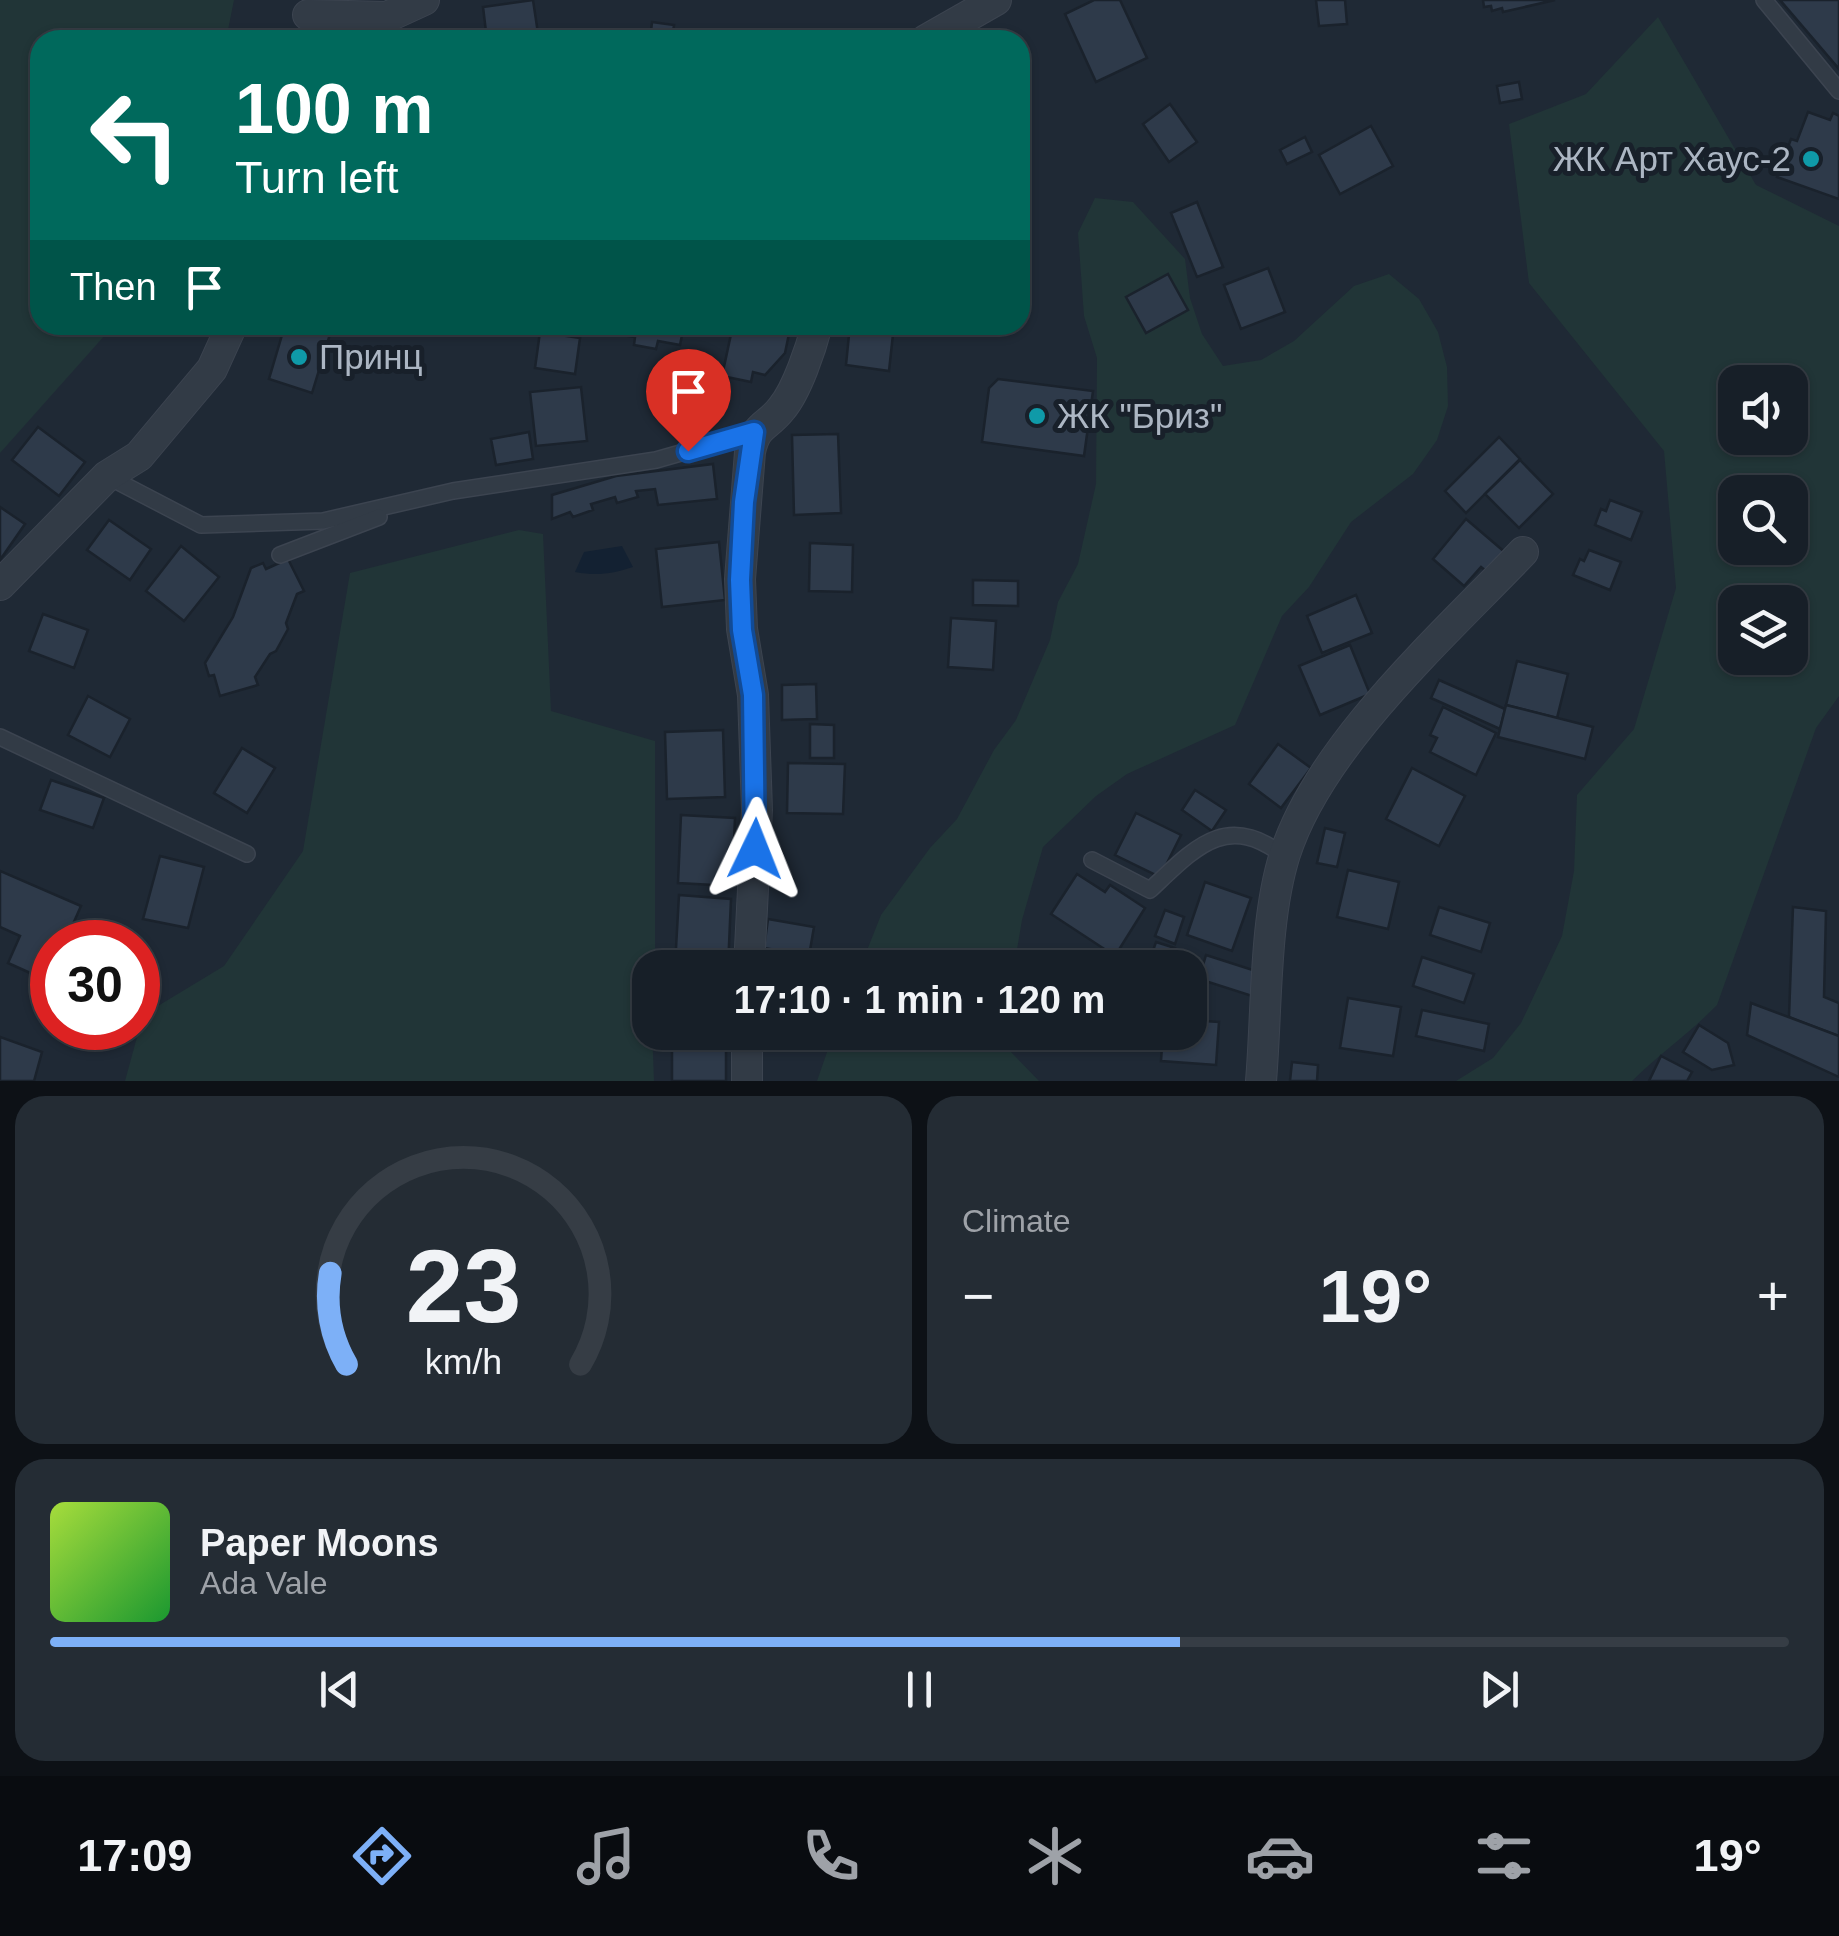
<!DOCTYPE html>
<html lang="en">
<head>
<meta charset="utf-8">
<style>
  :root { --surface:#171f28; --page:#242c34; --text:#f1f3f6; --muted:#9ea2a8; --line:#363d45; --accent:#7db0f7 }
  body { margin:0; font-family:Arial,sans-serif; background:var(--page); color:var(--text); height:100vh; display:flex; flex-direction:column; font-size:38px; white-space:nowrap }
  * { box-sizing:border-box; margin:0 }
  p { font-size:32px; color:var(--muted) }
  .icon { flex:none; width:55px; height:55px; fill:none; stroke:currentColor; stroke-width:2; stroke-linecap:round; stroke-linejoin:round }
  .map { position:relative; height:1081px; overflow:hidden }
  .panel { display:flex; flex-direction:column; gap:15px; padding:15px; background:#0d1116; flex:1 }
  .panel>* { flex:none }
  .banner { position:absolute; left:30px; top:30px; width:1000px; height:305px; border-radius:30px; box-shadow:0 2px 8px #0004,0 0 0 2px var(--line); background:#00695c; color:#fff; overflow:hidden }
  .controls { position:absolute; left:1718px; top:365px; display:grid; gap:20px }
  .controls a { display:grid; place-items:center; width:90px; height:90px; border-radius:20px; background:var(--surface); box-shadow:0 2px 8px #0004,0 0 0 2px var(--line); font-size:50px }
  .speed { position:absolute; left:30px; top:920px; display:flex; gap:20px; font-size:50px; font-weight:700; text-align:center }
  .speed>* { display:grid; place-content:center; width:130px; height:130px; border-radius:50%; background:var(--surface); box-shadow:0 2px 8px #0004,0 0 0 2px var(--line); line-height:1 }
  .speed .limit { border:15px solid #d22; background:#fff; color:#111 }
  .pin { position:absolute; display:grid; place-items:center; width:85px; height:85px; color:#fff; margin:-102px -42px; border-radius:50% 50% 50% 0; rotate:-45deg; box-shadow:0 0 10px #0007 }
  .pin .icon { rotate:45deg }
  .me { position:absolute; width:110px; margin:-55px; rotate:2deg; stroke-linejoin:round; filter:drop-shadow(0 0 8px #0008) }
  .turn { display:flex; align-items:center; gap:35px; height:210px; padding:0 40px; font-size:45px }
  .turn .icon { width:130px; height:130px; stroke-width:2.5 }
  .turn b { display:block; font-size:70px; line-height:85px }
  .then { display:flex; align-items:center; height:95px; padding:0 40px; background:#0003; gap:20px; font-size:38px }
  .big { font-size:75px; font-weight:600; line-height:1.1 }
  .panel .widget { flex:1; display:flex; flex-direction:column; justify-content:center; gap:15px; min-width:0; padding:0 35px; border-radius:30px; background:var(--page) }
  .panel .dial { align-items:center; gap:0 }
  .dial svg { height:260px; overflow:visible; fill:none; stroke:var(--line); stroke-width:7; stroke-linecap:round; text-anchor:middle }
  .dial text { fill:var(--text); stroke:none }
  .song { display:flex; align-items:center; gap:30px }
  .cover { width:120px; height:120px; border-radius:15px; background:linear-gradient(135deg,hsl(80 70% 55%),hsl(130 70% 35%)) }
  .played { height:10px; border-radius:5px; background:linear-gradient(90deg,var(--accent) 65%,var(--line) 65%) }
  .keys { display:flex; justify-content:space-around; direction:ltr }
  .heat { display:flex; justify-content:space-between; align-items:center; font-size:55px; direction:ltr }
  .panel .tiles { flex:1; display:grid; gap:15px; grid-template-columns:1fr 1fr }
  .widget:last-child { grid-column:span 2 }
  .trip { position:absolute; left:632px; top:950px; width:575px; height:100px; border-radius:30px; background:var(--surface); box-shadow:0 2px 8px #0004,0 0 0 2px var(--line); font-weight:600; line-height:100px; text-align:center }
  .tab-bar { display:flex; height:160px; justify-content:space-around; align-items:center; background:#090c10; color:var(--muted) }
  .tab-bar .icon { width:70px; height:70px }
  .tab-bar .active { color:var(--accent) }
  .tab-bar b { font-size:45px; color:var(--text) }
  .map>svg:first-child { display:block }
  .green { fill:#213537; fill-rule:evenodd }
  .water { fill:#132132 }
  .building { fill:#2e3a4a; stroke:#1a222c; stroke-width:2.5 }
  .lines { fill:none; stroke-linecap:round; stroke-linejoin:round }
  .service-casing { stroke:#3c4450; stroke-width:18 }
  .minor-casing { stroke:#3c4450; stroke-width:32 }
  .service { stroke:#323b46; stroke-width:15 }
  .minor { stroke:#323b46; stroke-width:30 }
  .route-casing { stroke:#114b97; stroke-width:25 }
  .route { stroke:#1a73e8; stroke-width:18 }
  .culture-dot { fill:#0f9aa8; stroke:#18202a; stroke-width:4 }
  .labels { text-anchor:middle; stroke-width:10; stroke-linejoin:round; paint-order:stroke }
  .poi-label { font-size:35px; fill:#acb6c3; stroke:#18202a; text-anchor:start }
</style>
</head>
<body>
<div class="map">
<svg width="1839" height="1081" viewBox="0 0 1839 1081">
  <rect width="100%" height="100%" fill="#1f2935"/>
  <g class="green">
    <polygon points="0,0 234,0 226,40 40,40 40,325 114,325 0,453"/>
    <path d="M1658 17 1756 185 1839 226V696L1816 728 1717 1005C1690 1033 1659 1054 1632 1081H1456L1493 1058 1521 1023 1562 936 1574 871 1577 795 1634 729 1676 588 1664 451 1529 283 1509 124 1586 94ZM1735 382H1790V438H1735ZM1735 492H1790V548H1735ZM1735 602H1790V658H1735Z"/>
    <polygon points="1095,198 1133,202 1185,259 1190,298 1202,334 1223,366 1261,360 1294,341 1354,286 1389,274 1419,299 1438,332 1447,367 1448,406 1437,440 1413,474 1351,522 1309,587 1282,616 1235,725 1127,774 1096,796 1043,847 1022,920 1014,967 860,968 881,915 930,848 957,819 994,750 1016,720 1050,640 1058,602 1078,564 1096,484 1097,358 1084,316 1078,233"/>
    <polygon points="519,530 543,534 551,711 655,741 655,967 650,968 654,1081 125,1081 143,1015 224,966 303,851 350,573"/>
    <polygon points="834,1032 1010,1033 1011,1052 1039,1081 817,1081"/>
  </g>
  <path class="water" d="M622 546 633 567C612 574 597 576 575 572L584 552Z"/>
  <g class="building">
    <polygon points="533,0 539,40 487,40 483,7"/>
    <polygon points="1094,0 1120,0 1147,58 1096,82 1065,14"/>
    <polygon points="1316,0 1345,0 1347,24 1319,26"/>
    <polygon points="1483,0 1555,0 1503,12 1502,8 1492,11 1491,6 1484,7"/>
    <polygon points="1780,0 1839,0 1839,69"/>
    <polygon points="652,22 674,25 672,40 650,40"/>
    <polygon points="1519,82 1522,99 1500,103 1497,86"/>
    <polygon points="1170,104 1197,142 1169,162 1143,124"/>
    <polygon points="1808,112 1830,120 1833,113 1839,116 1839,199 1777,177 1791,139 1797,141"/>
    <polygon points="1371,126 1393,166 1340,194 1319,155"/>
    <polygon points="1305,137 1312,152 1287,164 1280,150"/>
    <polygon points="1197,202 1223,267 1197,277 1171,213"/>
    <polygon points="1268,268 1285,312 1241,329 1224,285"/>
    <polygon points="1168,274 1188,310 1146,333 1126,297"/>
    <polygon points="285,325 300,325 330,334 312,393 269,379"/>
    <polygon points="617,325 684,325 680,345 658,341 656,349 634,345 635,337 616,334"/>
    <polygon points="733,325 773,325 790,329 785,353 765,375 753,372 751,382 722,376"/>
    <polygon points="850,325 894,325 889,371 846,365"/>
    <polygon points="540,332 580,338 575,374 535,368"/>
    <polygon points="998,379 1093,391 1084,456 982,442 989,388"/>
    <polygon points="581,387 587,441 536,446 530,392"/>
    <polygon points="38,427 85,462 59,496 12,460"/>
    <polygon points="529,432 533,459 496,465 491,439"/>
    <polygon points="838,434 841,513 794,515 792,435"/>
    <polygon points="1499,437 1520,459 1466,513 1445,491"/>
    <polygon points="1520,460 1553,494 1519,528 1485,494"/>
    <polygon points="713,464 717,499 658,505 655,489 636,491 638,497 617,503 615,497 591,504 593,510 573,517 570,512 552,519 552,495 616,476"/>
    <polygon points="1610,500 1642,512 1631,540 1595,525 1601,509 1606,511"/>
    <polygon points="0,507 25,524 0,560"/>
    <polygon points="1466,519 1507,554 1490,574 1481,567 1464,586 1433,559"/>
    <polygon points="109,520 151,549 130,580 87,550"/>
    <polygon points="719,542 725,600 662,607 656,549"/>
    <polygon points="810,543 853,545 852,592 809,591"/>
    <polygon points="181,546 219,577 184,621 146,591"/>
    <polygon points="1589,550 1621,562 1610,590 1573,575 1580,559 1584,561"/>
    <polygon points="288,559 304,591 297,594 286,623 288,629 276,651 270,654 255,677 258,685 220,696 214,675 209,676 205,663 233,617 251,568 263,563 266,569"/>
    <polygon points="973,580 1018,581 1018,606 973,605"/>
    <polygon points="1356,595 1372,633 1322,653 1307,616"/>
    <polygon points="43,614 88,630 74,668 29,651"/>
    <polygon points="951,618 996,621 993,670 948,667"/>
    <polygon points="1350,645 1370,694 1320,715 1299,666"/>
    <polygon points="1517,661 1568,674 1557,718 1506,705"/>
    <polygon points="1439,680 1505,709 1500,729 1431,698"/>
    <polygon points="816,684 817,719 782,720 782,685"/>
    <polygon points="88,696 130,719 110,757 68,735"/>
    <polygon points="1506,705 1593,727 1585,759 1498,737"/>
    <polygon points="1443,707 1496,733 1476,775 1430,752 1437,738 1430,735"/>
    <polygon points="810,724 834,725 834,758 810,758"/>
    <polygon points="723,730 725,797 667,799 665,732"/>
    <polygon points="1278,744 1311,768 1281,808 1249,784"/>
    <polygon points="242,748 275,768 247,813 214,793"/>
    <polygon points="788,763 845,764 843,814 787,813"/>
    <polygon points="1412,768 1465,796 1439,846 1386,819"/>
    <polygon points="51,780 104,798 93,828 40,810"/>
    <polygon points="1195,790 1226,810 1212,831 1182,810"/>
    <polygon points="1136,813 1181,835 1160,877 1115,855"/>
    <polygon points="681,815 735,818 732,886 678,883"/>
    <polygon points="1325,828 1345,833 1337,867 1317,863"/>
    <polygon points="160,856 204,867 188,928 143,919"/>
    <polygon points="1348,870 1399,882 1388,929 1337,917"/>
    <polygon points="0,871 81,906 65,942 52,942 52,971 48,981 8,963 20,936 0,927"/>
    <polygon points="1077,874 1105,892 1110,885 1145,908 1115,956 1051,914"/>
    <polygon points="1205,882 1251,898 1232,951 1187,935"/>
    <polygon points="679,895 731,899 728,968 675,966"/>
    <polygon points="1439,907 1490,923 1481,952 1430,935"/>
    <polygon points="1793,907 1826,911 1824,997 1839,1003 1839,1036 1789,1017"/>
    <polygon points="1165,910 1184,917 1175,944 1155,936"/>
    <polygon points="768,919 814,927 809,956 764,948"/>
    <polygon points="1156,942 1175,948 1169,968 1147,968"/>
    <polygon points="1206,955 1259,972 1252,996 1199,979"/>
    <polygon points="1422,957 1474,974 1464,1003 1413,986"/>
    <polygon points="1348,998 1401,1007 1393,1056 1340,1048"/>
    <polygon points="1751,1003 1839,1036 1839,1077 1747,1035"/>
    <polygon points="1422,1010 1489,1024 1484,1051 1416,1036"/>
    <polygon points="1190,1020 1219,1022 1216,1065 1161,1061 1163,1032 1190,1032"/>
    <polygon points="1699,1025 1728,1043 1734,1065 1712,1070 1683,1052"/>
    <polygon points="0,1037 42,1052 34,1081 0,1081"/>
    <polygon points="726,1048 726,1081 672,1081 672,1049"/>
    <polygon points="1661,1056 1692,1072 1687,1081 1649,1081"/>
    <polygon points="1292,1062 1318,1065 1317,1081 1290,1081"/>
  </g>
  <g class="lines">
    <defs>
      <g id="service">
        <polyline points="1764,0 1839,91"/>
        <polyline points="107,476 201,525 323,521 453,491 656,460 754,432"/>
        <polyline points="280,555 379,517"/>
        <polyline points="0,737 247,854"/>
        <path d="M1092 860 1150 890C1195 848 1226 811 1284 856"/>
      </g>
      <g id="minor">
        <polyline points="308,15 387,17 424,0"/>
        <polyline points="926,40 996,0"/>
        <polyline points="0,585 107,476 139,456 212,369 232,325"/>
        <path d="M749 968 757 810 753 695 742 629 740 579 750 452C756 423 767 428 782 408 797 390 811 348 817 325"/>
        <polyline points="747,1032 747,1081"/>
        <path d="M1261 1081C1267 1011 1264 920 1285 854 1320 745 1444 635 1523 552"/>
      </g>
    </defs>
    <use href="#service" class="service-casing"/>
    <use href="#minor" class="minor-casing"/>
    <use href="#service" class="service"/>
    <use href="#minor" class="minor"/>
  </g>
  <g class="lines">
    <defs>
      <polyline id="route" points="688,451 754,432 744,502 740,580 742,630 753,695 755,849"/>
    </defs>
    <use href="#route" class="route-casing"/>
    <use href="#route" class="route"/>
  </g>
  <g class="culture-dot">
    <circle cx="1811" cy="159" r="10"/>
    <circle cx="299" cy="357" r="10"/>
    <circle cx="1037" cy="416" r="10"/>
  </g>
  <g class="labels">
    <g class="poi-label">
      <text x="1791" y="171" text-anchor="end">ЖК Арт Хаус-2</text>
      <text x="319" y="369">Принц</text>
      <text x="1057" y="428">ЖК "Бриз"</text>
    </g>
  </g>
</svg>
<div class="controls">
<a><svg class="icon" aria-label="sound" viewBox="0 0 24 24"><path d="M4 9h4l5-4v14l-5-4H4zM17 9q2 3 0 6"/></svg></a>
<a><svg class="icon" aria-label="search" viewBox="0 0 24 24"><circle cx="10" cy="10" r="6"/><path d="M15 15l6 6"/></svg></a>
<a><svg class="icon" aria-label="layers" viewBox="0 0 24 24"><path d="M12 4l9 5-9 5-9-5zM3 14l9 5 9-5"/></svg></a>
</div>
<div class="speed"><div class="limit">30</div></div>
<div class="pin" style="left:688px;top:451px;background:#d93025"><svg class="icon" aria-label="arrive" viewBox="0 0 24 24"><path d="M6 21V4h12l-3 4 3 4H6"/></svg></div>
<svg class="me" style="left:755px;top:849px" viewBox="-20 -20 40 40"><path d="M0-17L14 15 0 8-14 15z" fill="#1a73e8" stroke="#fff" stroke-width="4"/></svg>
<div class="trip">17:10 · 1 min · 120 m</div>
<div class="banner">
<div class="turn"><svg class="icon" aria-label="left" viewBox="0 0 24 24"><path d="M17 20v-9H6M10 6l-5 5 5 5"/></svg><div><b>100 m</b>Turn left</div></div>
<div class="then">Then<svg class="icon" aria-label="arrive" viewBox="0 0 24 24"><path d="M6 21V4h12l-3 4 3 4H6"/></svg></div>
</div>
</div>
<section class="panel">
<div class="tiles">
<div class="widget dial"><svg viewBox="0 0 100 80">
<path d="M14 69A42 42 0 1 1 86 69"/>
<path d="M14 69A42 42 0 0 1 9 41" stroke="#7db0f7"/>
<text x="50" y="56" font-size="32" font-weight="700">23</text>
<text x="50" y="72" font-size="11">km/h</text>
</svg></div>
<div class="widget"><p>Climate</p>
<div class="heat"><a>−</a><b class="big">19°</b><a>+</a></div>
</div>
<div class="widget">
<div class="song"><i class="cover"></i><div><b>Paper Moons</b><p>Ada Vale</p></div></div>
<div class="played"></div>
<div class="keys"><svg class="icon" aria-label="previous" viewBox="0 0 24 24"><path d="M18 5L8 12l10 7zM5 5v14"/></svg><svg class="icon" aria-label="pause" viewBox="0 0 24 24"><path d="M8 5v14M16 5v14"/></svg><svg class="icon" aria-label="next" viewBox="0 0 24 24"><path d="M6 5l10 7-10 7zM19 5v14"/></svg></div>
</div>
</div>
</section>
<nav class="tab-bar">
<b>17:09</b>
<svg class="icon active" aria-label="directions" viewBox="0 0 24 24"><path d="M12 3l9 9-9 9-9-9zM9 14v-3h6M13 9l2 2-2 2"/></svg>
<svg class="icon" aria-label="music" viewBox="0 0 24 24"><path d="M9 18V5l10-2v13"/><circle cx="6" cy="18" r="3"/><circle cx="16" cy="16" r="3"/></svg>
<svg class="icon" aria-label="phone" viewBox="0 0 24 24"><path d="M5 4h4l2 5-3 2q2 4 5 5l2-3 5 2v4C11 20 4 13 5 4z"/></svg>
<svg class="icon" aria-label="climate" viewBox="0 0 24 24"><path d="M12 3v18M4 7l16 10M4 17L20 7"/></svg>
<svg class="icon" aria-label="car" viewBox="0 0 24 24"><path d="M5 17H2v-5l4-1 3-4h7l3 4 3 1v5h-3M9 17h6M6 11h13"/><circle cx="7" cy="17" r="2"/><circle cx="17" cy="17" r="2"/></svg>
<svg class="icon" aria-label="filters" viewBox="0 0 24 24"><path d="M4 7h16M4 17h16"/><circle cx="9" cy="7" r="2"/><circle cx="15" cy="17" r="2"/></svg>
<b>19°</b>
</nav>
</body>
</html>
